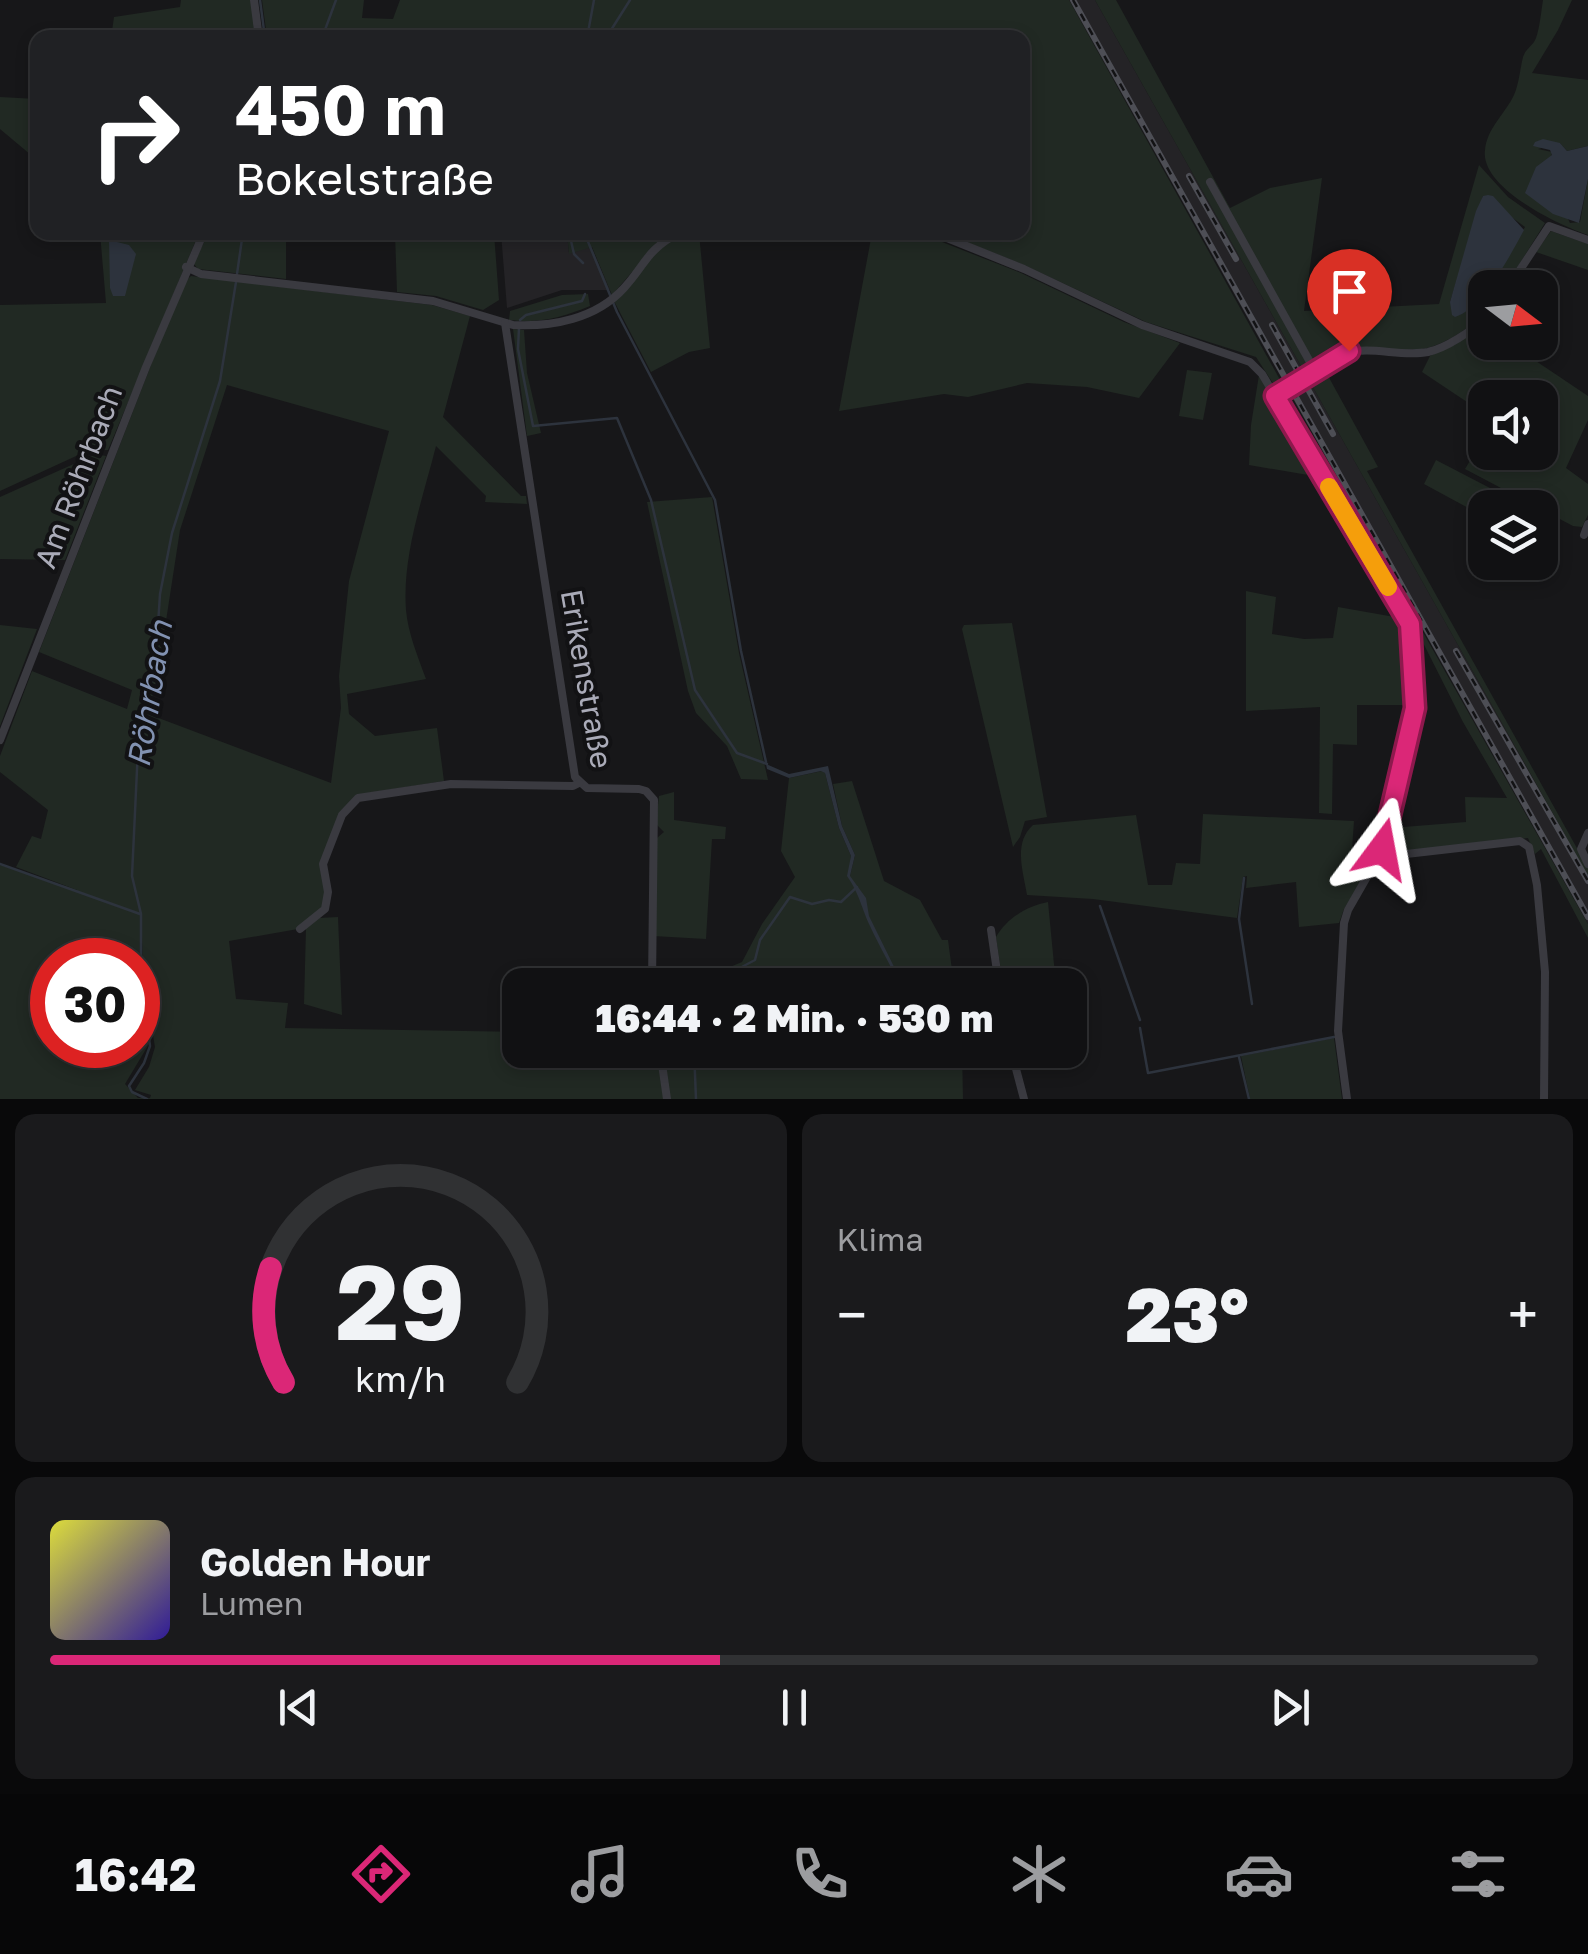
<!DOCTYPE html>
<html lang="de">
<head>
<meta charset="utf-8">
<style>
  :root { --surface:#111113; --page:#1a1a1c; --text:#f1f3f6; --muted:#9c9da0; --line:#303133; --accent:#db2777 }
  body { margin:0; font-family:"Golos Text",sans-serif; background:var(--page); color:var(--text); height:100vh; display:flex; flex-direction:column; font-size:38px; white-space:nowrap }
  * { box-sizing:border-box; margin:0 }
  p { font-size:32px; color:var(--muted) }
  .icon { flex:none; width:55px; height:55px; fill:none; stroke:currentColor; stroke-width:2; stroke-linecap:round; stroke-linejoin:round }
  .map { position:relative; height:1099px; overflow:hidden }
  .side { display:flex; flex-direction:column; gap:15px; padding:15px; background:#09090a; flex:1 }
  .side>* { flex:none }
  .banner { position:absolute; left:30px; top:30px; width:1000px; height:210px; border-radius:20px; box-shadow:0 5px 15px #0003,0 0 0 2px var(--line); background:#202124; color:#fff; overflow:hidden }
  .needle { width:65px; rotate:106deg }
  .controls { position:absolute; left:1468px; top:270px; display:grid; gap:20px }
  .controls a { display:grid; place-items:center; width:90px; height:90px; border-radius:20px; background:var(--surface); box-shadow:0 5px 15px #0003,0 0 0 2px var(--line); font-size:50px }
  .speed { position:absolute; left:30px; top:938px; display:flex; gap:20px; font-size:50px; font-weight:700; text-align:center }
  .speed>* { display:grid; place-content:center; width:130px; height:130px; border-radius:50%; background:var(--surface); box-shadow:0 5px 15px #0003,0 0 0 2px var(--line); line-height:1 }
  .speed .limit { border:15px solid #d22; background:#fff; color:#111 }
  .pin { position:absolute; display:grid; place-items:center; width:85px; height:85px; color:#fff; margin:-102px -42px; border-radius:50% 50% 50% 0; rotate:-45deg; box-shadow:0 0 10px #0007 }
  .pin .icon { rotate:45deg }
  .me { position:absolute; width:110px; margin:-55px; rotate:13deg; stroke-linejoin:round; filter:drop-shadow(0 0 8px #0008) }
  .turn { display:flex; align-items:center; gap:35px; height:210px; padding:0 40px; font-size:45px }
  .turn .icon { width:130px; height:130px; stroke-width:2.5 }
  .turn b { display:block; font-size:70px; line-height:85px }
  .big { font-size:75px; font-weight:800; line-height:1.1 }
  .side .widget { flex:1; display:flex; flex-direction:column; justify-content:center; gap:15px; min-width:0; padding:0 35px; border-radius:20px; background:var(--page) }
  .side .dial { align-items:center; gap:0 }
  .dial svg { height:260px; overflow:visible; fill:none; stroke:var(--line); stroke-width:7; stroke-linecap:round; text-anchor:middle }
  .dial text { fill:var(--text); stroke:none }
  .song { display:flex; align-items:center; gap:30px }
  .cover { width:120px; height:120px; border-radius:15px; background:linear-gradient(135deg,hsl(60 70% 55%),hsl(250 70% 35%)) }
  .played { height:10px; border-radius:5px; background:linear-gradient(90deg,var(--accent) 45%,var(--line) 45%) }
  .keys { display:flex; justify-content:space-around; direction:ltr }
  .heat { display:flex; justify-content:space-between; align-items:center; font-size:55px; direction:ltr }
  .side .tiles { flex:1; display:grid; gap:15px; grid-template-columns:1fr 1fr }
  .widget:last-child { grid-column:span 2 }
  .trip { position:absolute; left:502px; top:968px; width:585px; height:100px; border-radius:20px; background:var(--surface); box-shadow:0 5px 15px #0003,0 0 0 2px var(--line); font-weight:800; line-height:100px; text-align:center }
  .tab-bar { display:flex; height:160px; justify-content:space-around; align-items:center; background:#070708; color:var(--muted) }
  .tab-bar .icon { width:70px; height:70px }
  .tab-bar .selected { color:var(--accent) }
  .tab-bar b { font-size:45px; color:var(--text) }
  .map>svg:first-child { display:block }
  .built { fill:#242326 }
  .green { fill:#212923; fill-rule:evenodd }
  .water { fill:#2d333d }
  .lines { fill:none; stroke-linecap:round; stroke-linejoin:round }
  .stream { stroke:#2d333d; stroke-width:2.5 }
  .minor { stroke:#3a3a40; stroke-width:8 }
  .rail-casing { stroke:#4d4e55; stroke-width:6 }
  .rail { stroke:#121214; stroke-width:2.5; stroke-dasharray:8; stroke-linecap:butt }
  .route-casing { stroke:#8e194d; stroke-width:25 }
  .route { stroke:#db2777; stroke-width:18 }
  .slow { stroke:#f59e0b; stroke-width:18 }
  .labels { text-anchor:middle; stroke-width:8; stroke-linejoin:round; paint-order:stroke }
  .street-label { font-size:30px; fill:#aaabb8; stroke:#121214 }
  .water-label { font-size:32px; font-style:italic; fill:#8292b2; stroke:#121214 }
</style>
</head>
<body>
<div class="map">
<svg width="1588" height="1099" viewBox="0 0 1588 1099">
  <rect width="100%" height="100%" fill="#171719"/>
  <g class="built">
    <polygon points="1069,0 1095,0 1588,876 1588,924"/>
    <polygon points="501,233 567,233 569,253 591,246 610,290 562,290 507,308"/>
  </g>
  <g class="green">
    <polygon points="181,0 251,0 256,37 111,38 114,17 180,7"/>
    <polygon points="262,0 364,0 362,18 393,19 400,0 1069,0 1284,387 1276,388 1256,357 1146,322 1024,265 944,233 1022,232 1022,38 267,37"/>
    <path d="M1095 0H1116L1230 208 1270 188 1322 178 1304 311 1439 304 1479 165 1508 197 1545 223 1505 287H1488L1525 227 1483 196 1450 302 1469 310 1485 291V313C1471 327 1443 346 1422 349 1379 353 1364 337 1321 363L1378 467 1367 471 1588 868V876Z"/>
    <path d="M1543 0H1572L1558 30 1532 73 1588 80V146L1567 151 1560 143 1538 149 1552 152 1551 159 1541 164 1570 223 1580 222 1588 179V235C1559 225 1480 188 1485 150 1487 128 1505 114 1514 95 1519 84 1520 69 1523 57 1526 48 1533 46 1536 38 1540 27 1541 12 1543 0Z"/>
    <polygon points="0,97 37,99 37,160 0,129"/>
    <polygon points="1551,231 1588,244 1588,270 1536,252"/>
    <polygon points="100,233 199,233 108,450 87,451 0,491 0,305 106,303"/>
    <polygon points="209,233 286,233 286,279 198,269 193,263"/>
    <polygon points="395,233 494,233 499,300 483,310 436,296 397,292"/>
    <polygon points="567,233 699,233 710,348 689,352 651,372 614,301 637,274 632,272 612,295 592,247 569,254"/>
    <polygon points="872,233 919,233 1021,273 1124,322 1180,343 1139,398 1087,387 1027,383 968,397 944,394 839,411"/>
    <path d="M191 276 432 305 470 316 443 417 521 496H526L527 504 485 502 486 496 436 446C423 498 402 555 406 610 408 633 418 657 426 679L347 694 349 714 375 736 437 728 444 781 356 795 340 813 320 863 325 891 323 908 298 929 229 941 236 999 288 1003 285 1028 520 1032V1050H962L963 1099H0V865L77 890 16 867 32 836 41 839 48 810 0 772V756L32 671 127 709 132 690 39 652 183 283ZM227 385 389 431 349 581 339 676 341 708 331 783 148 714 158 673 180 530ZM142 937 143 975 155 1047 149 1067 135 1090 151 1095 150 1098H138L125 1084 149 1044 139 992ZM52 960H138V1045H52Z"/>
    <path d="M588 294 590 306C563 317 539 324 509 320L510 311 562 295Z"/>
    <polygon points="1483,325 1485,342 1509,343 1588,396 1588,420 1566,468 1588,484 1588,515 1582,527 1573,526 1465,469 1485,436 1485,452 1540,452 1540,398 1485,398 1485,414 1422,372 1430,356 1473,333"/>
    <polygon points="513,329 524,330 527,373 541,433 527,436"/>
    <polygon points="1187,370 1212,373 1203,420 1179,416"/>
    <polygon points="1259,375 1286,425 1320,477 1249,465 1251,425"/>
    <polygon points="1287,392 1588,924 1588,938 1541,849 1535,854 1528,838 1384,855 1391,828 1466,822 1465,797 1507,798 1463,722 1407,611 1282,403"/>
    <polygon points="96,454 106,456 65,560 0,559 0,497"/>
    <polygon points="1436,460 1515,501 1511,507 1485,508 1485,517 1424,484"/>
    <polygon points="712,497 739,653 768,780 741,779 727,746 696,713 688,691 647,502"/>
    <polygon points="1246,591 1276,597 1272,634 1304,639 1333,638 1338,607 1406,619 1411,705 1357,705 1357,745 1333,744 1332,814 1319,813 1320,707 1246,711"/>
    <polygon points="1012,623 1047,817 1025,821 1020,837 1013,847 962,629 964,625"/>
    <polygon points="0,625 37,629 0,726"/>
    <polygon points="822,771 825,773 839,828 851,856 850,876 855,855 842,826 833,784 852,781 884,881 920,900 942,940 948,940 954,985 723,985 730,967 742,962 762,924 795,877 781,851 789,778"/>
    <polygon points="674,792 674,820 726,827 725,839 712,839 706,939 653,936 657,838 664,832 656,824 659,796"/>
    <path d="M1203 814 1354 821 1351 864H1373L1344 909 1339 923 1299 927 1296 882 1246 888 1247 876 1243 877 1237 918 1093 899 1027 895C1023 871 1013 843 1033 825L1136 815 1148 885H1172L1176 863 1200 864Z"/>
    <path d="M1048 902 1056 985H1003L996 937C1007 918 1027 906 1048 902Z"/>
    <polygon points="338,917 342,1015 304,1004 306,928 319,918"/>
    <polygon points="1334,1038 1342,1099 1250,1099 1241,1056"/>
  </g>
  <g class="water">
    <polygon points="1543,139 1560,143 1567,151 1588,146 1588,179 1579,223 1553,214 1525,193 1536,167 1552,155 1550,150 1533,146 1535,142"/>
    <path d="M1488 195 1493 196 1524 230C1510 256 1482 309 1455 317L1452 315 1450 302 1476 211 1483 196Z"/>
    <polygon points="109,240 129,245 136,254 125,296 113,296 110,288"/>
    <path d="M766 764 789 774 828 766 842 826 855 855 850 876 866 898 869 916 903 985H899C891 965 879 946 870 926 861 907 860 895 847 876L851 856 839 828 825 773 821 771 789 778 767 769Z"/>
  </g>
  <g class="lines">
    <g class="stream">
      <polyline points="260,0 265,38"/>
      <polyline points="322,38 336,0"/>
      <polyline points="587,38 594,0"/>
      <polyline points="606,38 630,0"/>
      <polyline points="569,232 574,254 583,263"/>
      <polyline points="584,232 617,312 715,500 741,651 766,762"/>
      <polyline points="237,274 243,232"/>
      <polyline points="520,320 526,315 582,301 585,294"/>
      <polyline points="519,328 518,349 533,426 617,418 651,500 695,690 737,753 767,764"/>
      <polyline points="0,864 140,914"/>
      <polyline points="1244,878 1239,919 1252,1004"/>
      <polyline points="1100,906 1140,1020"/>
      <polyline points="730,985 736,970 755,960 760,940 790,897 812,904 829,900 841,902 857,887"/>
      <polyline points="1140,1028 1148,1073 1334,1037"/>
      <polyline points="694,1050 696,1099"/>
      <polyline points="1239,1057 1249,1099"/>
      <polyline points="147,1099 132,1092 129,1086 144,1063 150,1046 141,976 141,914 132,876 139,727 143,705 155,672 160,594 172,533 220,381 236,282"/>
    </g>
    <g class="minor">
      <polyline points="254,0 259,38"/>
      <polyline points="1210,182 1315,371"/>
      <polyline points="932,232 1024,269 1142,325 1250,362 1262,374 1410,624 1415,708 1383,849 1348,910 1344,923 1338,1031 1347,1099"/>
      <path d="M186 267 201 274 433 301 513 325C552 327 596 319 624 288 647 263 645 251 680 232"/>
      <polyline points="1508,288 1549,226 1588,240"/>
      <polyline points="505,323 575,777 587,788 639,789 646,791 654,800 652,985"/>
      <path d="M1275 395 1345 353C1372 346 1401 357 1428 352 1446 348 1472 331 1485 318"/>
      <polyline points="1584,535 1588,524"/>
      <polyline points="0,740 146,367 204,232"/>
      <polyline points="1588,833 1581,849 1588,864"/>
      <polyline points="1380,857 1520,841 1529,847 1537,885 1545,972 1544,1099"/>
      <polyline points="300,929 325,909 328,892 323,864 342,815 358,798 451,784 573,786 579,783"/>
      <polyline points="991,930 999,985"/>
      <polyline points="660,1050 667,1099"/>
      <polyline points="1011,1050 1024,1099"/>
    </g>
    <defs>
      <g id="rail">
        <polyline points="1073,0 1588,917"/>
        <polyline points="1189,176 1236,259"/>
        <polyline points="1272,325 1333,434"/>
        <polyline points="1456,651 1588,881"/>
      </g>
    </defs>
    <use href="#rail" class="rail-casing"/>
    <use href="#rail" class="rail"/>
  </g>
  <g class="lines">
    <defs>
      <polyline id="route" points="1349,351 1275,396 1410,624 1415,708 1382,849"/>
    </defs>
    <use href="#route" class="route-casing"/>
    <use href="#route" class="route"/>
    <polyline class="slow" points="1329,487 1388,587"/>
  </g>
  <g class="labels">
    <g class="street-label">
      <text transform="translate(79 477) rotate(-69)" y="10">Am Röhrbach</text>
      <text transform="translate(586 679) rotate(80)" y="10">Erikenstraße</text>
    </g>
    <g class="water-label">
      <text transform="translate(150 694) rotate(-81)" y="11">Röhrbach</text>
    </g>
  </g>
</svg>
<div class="controls">
<a><svg class="needle" viewBox="-14 -14 28 28"><path d="M0-13l5 13h-10z" fill="#e53935"/><path d="M0 13l5-13h-10z" fill="#9c9da0"/></svg></a>
<a><svg class="icon" aria-label="sound" viewBox="0 0 24 24"><path d="M4 9h4l5-4v14l-5-4H4zM17 9q2 3 0 6"/></svg></a>
<a><svg class="icon" aria-label="layers" viewBox="0 0 24 24"><path d="M12 4l9 5-9 5-9-5zM3 14l9 5 9-5"/></svg></a>
</div>
<div class="speed"><div class="limit">30</div></div>
<div class="pin" style="left:1349px;top:351px;background:#d93025"><svg class="icon" aria-label="arrive" viewBox="0 0 24 24"><path d="M6 21V4h12l-3 4 3 4H6"/></svg></div>
<svg class="me" style="left:1382px;top:849px" viewBox="-20 -20 40 40"><path d="M0-17L14 15 0 8-14 15z" fill="#db2777" stroke="#fff" stroke-width="4"/></svg>
<div class="trip">16:44 · 2 Min. · 530 m</div>
<div class="banner">
<div class="turn"><svg class="icon" aria-label="right" viewBox="0 0 24 24"><path d="M7 20v-9h11M14 6l5 5-5 5"/></svg><div><b>450 m</b>Bokelstraße</div></div>
</div>
</div>
<section class="side">
<div class="tiles">
<div class="widget dial"><svg viewBox="0 0 100 80">
<path d="M14 69A42 42 0 1 1 86 69"/>
<path d="M14 69A42 42 0 0 1 10 34" stroke="#db2777"/>
<text x="50" y="56" font-size="32" font-weight="700">29</text>
<text x="50" y="72" font-size="11">km/h</text>
</svg></div>
<div class="widget"><p>Klima</p>
<div class="heat"><a>−</a><b class="big">23°</b><a>+</a></div>
</div>
<div class="widget">
<div class="song"><i class="cover"></i><div><b>Golden Hour</b><p>Lumen</p></div></div>
<div class="played"></div>
<div class="keys"><svg class="icon" aria-label="previous" viewBox="0 0 24 24"><path d="M18 5L8 12l10 7zM5 5v14"/></svg><svg class="icon" aria-label="pause" viewBox="0 0 24 24"><path d="M8 5v14M16 5v14"/></svg><svg class="icon" aria-label="next" viewBox="0 0 24 24"><path d="M6 5l10 7-10 7zM19 5v14"/></svg></div>
</div>
</div>
</section>
<nav class="tab-bar">
<b>16:42</b>
<svg class="icon selected" aria-label="directions" viewBox="0 0 24 24"><path d="M12 3l9 9-9 9-9-9zM9 14v-3h6M13 9l2 2-2 2"/></svg>
<svg class="icon" aria-label="music" viewBox="0 0 24 24"><path d="M9 18V5l10-2v13"/><circle cx="6" cy="18" r="3"/><circle cx="16" cy="16" r="3"/></svg>
<svg class="icon" aria-label="phone" viewBox="0 0 24 24"><path d="M5 4h4l2 5-3 2q2 4 5 5l2-3 5 2v4C11 20 4 13 5 4z"/></svg>
<svg class="icon" aria-label="climate" viewBox="0 0 24 24"><path d="M12 3v18M4 7l16 10M4 17L20 7"/></svg>
<svg class="icon" aria-label="car" viewBox="0 0 24 24"><path d="M5 17H2v-5l4-1 3-4h7l3 4 3 1v5h-3M9 17h6M6 11h13"/><circle cx="7" cy="17" r="2"/><circle cx="17" cy="17" r="2"/></svg>
<svg class="icon" aria-label="filters" viewBox="0 0 24 24"><path d="M4 7h16M4 17h16"/><circle cx="9" cy="7" r="2"/><circle cx="15" cy="17" r="2"/></svg>
</nav>
</body>
</html>
